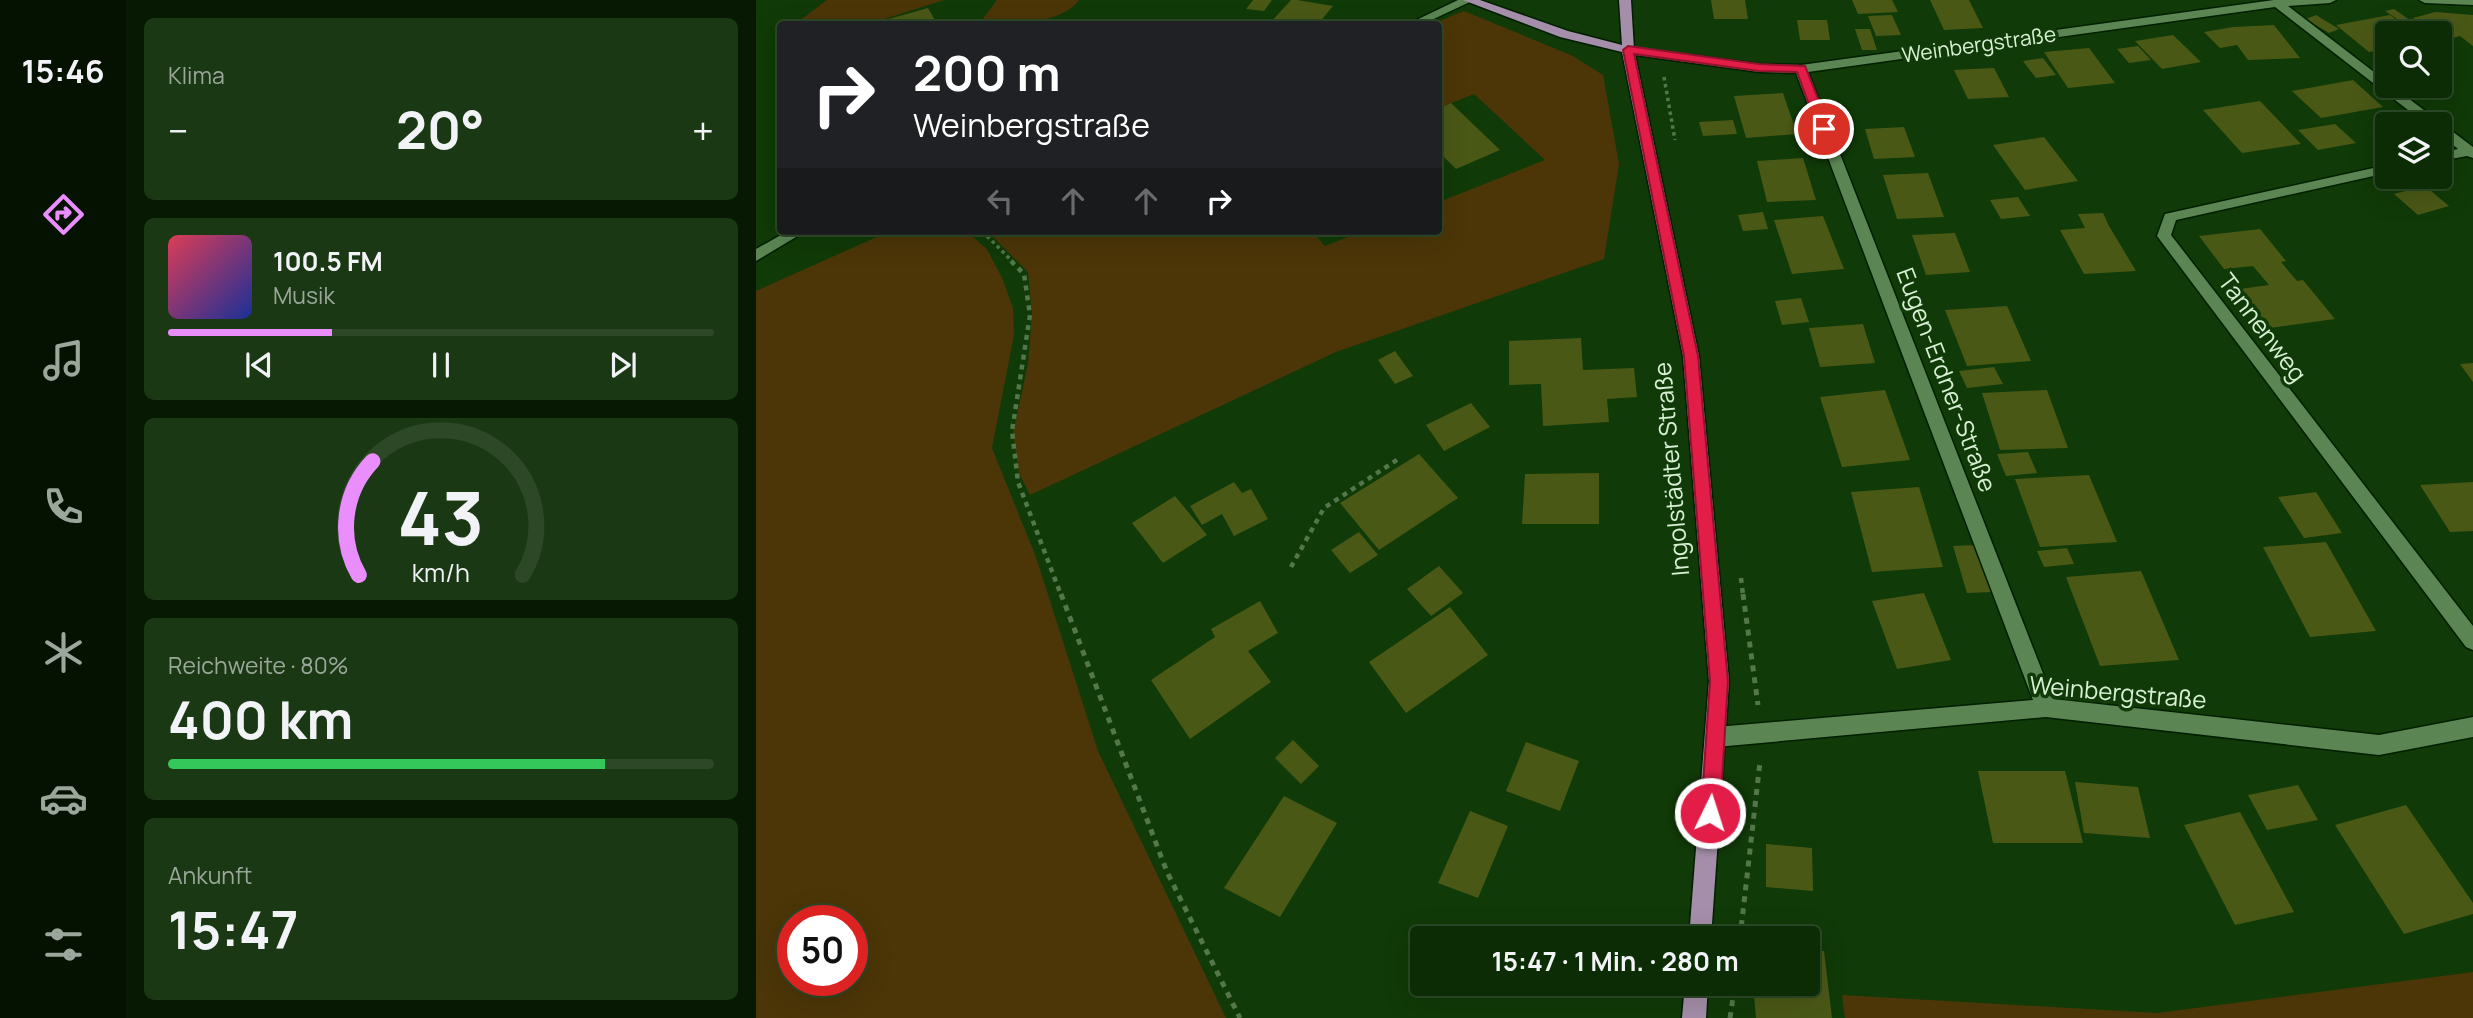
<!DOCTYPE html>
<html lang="de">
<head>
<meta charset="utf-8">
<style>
  :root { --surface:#0c2c05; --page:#1a3813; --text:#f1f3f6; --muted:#9aa79a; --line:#2c4827; --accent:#ea8dfd }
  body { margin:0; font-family:Manrope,sans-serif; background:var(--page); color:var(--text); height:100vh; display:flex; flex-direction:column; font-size:26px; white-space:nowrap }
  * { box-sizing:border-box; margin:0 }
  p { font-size:23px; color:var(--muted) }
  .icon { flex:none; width:38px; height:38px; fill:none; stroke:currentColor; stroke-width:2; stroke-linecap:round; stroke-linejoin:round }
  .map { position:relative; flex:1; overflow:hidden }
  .sheet { display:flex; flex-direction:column; gap:18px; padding:18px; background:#071803; width:630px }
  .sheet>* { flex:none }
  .hud { position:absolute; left:21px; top:21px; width:665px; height:214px; border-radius:7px; box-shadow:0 7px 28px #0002,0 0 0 2px var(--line); background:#202124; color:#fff; overflow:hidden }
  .buttons { position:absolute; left:1619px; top:21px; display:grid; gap:14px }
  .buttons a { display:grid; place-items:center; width:77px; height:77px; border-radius:7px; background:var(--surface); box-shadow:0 7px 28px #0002,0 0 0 2px var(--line); font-size:35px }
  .speed { position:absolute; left:21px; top:905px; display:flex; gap:14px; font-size:35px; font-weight:700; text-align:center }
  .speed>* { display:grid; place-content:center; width:91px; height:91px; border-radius:50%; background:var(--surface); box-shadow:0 7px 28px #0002,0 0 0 2px var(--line); line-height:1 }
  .speed .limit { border:10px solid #d22; background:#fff; color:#111 }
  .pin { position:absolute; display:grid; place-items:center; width:60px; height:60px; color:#fff; margin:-30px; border:4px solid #fff; border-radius:50%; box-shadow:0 2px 7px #0007 }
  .me { position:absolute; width:77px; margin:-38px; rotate:4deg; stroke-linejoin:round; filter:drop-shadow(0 0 5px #0008) }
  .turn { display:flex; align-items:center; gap:24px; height:147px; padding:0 21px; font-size:32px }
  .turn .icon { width:91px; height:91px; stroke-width:2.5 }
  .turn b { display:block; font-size:49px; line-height:60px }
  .lanes { display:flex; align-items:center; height:66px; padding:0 21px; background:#0003; justify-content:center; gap:35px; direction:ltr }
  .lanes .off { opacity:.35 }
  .big { font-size:52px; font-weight:700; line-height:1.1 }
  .sheet .widget { flex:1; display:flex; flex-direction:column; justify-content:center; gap:10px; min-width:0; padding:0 24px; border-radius:10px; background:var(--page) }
  .sheet .dial { align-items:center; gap:0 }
  .dial svg { height:182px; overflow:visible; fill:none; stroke:var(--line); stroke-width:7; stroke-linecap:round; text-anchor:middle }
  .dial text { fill:var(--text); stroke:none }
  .song { display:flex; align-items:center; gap:21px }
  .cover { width:84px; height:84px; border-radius:10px; background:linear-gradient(135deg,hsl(350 70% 55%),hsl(230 70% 35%)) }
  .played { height:7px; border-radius:4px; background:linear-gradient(90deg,var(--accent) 30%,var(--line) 30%) }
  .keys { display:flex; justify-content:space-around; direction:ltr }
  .heat { display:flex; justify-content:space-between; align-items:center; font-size:38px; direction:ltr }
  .charge { height:10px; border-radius:5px; background:linear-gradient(90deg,#34c759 80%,var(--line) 0) }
  .trip { position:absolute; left:654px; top:926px; width:410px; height:70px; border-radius:7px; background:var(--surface); box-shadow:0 7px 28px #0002,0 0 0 2px var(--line); font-weight:700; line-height:70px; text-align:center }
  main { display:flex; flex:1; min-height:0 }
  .tabs { display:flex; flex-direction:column; width:126px; justify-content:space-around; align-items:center; background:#051202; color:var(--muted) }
  .tabs .icon { width:49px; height:49px }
  .tabs .on { color:var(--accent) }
  .tabs b { font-size:32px; color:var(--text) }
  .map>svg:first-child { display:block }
  .green { fill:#4c3608; fill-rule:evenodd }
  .building { fill:#4a5816 }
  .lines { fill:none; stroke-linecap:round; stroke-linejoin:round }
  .minor-casing { stroke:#011f00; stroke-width:3 }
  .major-casing { stroke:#011f00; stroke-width:3 }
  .path-far2 { stroke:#53774b; stroke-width:3.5; stroke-dasharray:3.5 3.5; stroke-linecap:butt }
  .path-far1 { stroke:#53774b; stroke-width:4.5; stroke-dasharray:5 5; stroke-linecap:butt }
  .path { stroke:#53774b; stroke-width:5; stroke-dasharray:6 6; stroke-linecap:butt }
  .minor { fill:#5b8653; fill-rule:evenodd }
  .major { fill:#a48ea9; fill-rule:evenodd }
  .route { fill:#e11d48; stroke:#92132f; stroke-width:2 }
  .labels { text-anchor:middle; stroke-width:7; stroke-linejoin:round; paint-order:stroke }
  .far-street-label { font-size:21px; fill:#d8f0d4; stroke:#103a07 }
  .street-label { font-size:24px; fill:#d8f0d4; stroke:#103a07 }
</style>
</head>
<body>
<main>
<nav class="tabs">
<b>15:46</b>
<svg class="icon on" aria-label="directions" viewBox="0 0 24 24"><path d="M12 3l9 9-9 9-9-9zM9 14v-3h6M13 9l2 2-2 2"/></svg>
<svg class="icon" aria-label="music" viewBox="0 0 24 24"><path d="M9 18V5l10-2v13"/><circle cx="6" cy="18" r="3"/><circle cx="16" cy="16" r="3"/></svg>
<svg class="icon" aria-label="phone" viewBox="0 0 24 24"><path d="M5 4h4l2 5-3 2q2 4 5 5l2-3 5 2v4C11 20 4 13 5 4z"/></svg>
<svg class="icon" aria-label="climate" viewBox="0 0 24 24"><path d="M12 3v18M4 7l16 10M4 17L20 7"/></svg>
<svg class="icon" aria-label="car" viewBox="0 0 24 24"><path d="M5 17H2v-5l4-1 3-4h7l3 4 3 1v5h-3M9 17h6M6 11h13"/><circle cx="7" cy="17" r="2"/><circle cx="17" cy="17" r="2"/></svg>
<svg class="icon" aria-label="filters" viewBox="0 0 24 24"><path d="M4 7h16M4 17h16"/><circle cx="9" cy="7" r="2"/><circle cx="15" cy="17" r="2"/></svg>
</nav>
<section class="sheet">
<div class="widget"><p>Klima</p>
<div class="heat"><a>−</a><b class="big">20°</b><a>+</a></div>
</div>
<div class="widget">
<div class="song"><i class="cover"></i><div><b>100.5 FM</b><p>Musik</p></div></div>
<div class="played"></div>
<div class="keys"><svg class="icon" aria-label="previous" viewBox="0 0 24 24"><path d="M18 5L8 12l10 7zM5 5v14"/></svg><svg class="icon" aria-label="pause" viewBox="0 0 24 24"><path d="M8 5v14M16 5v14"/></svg><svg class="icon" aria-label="next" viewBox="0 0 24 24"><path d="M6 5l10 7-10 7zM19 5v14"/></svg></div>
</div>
<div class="widget dial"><svg viewBox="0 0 100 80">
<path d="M14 69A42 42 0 1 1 86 69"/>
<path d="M14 69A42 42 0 0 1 20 19" stroke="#ea8dfd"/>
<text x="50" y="56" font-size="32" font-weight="700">43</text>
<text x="50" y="72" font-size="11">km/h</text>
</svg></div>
<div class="widget"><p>Reichweite · 80%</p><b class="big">400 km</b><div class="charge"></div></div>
<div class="widget"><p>Ankunft</p><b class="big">15:47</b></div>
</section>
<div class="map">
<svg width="1717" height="1018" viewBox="0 0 1717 1018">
  <rect width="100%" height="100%" fill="#103a07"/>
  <g class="green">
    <polygon points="71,0 188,0 113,24 39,24"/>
    <path d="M241 0H323C305 25 251 25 223 24Z"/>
    <polygon points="708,11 817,56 847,75 863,164 848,259 580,352 274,495 263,473 257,433 272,364 276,314 272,272 231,231 556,231 569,246 607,231 682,231 683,202 789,160 718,94 683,108 682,24 676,24"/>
    <path d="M134 231H210L231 249 247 280 257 308 258 335 236 448 280 557 342 751 470 1018H0V291ZM96 920V980H37V920Z"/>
    <polygon points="1717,972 1717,1018 1089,1018 1086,995 1401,1013"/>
  </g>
  <g class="building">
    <polygon points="497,0 516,0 508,11 490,9"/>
    <polygon points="535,0 541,0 577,6 562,24 513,24"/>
    <polygon points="955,0 989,0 992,19 958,19"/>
    <polygon points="1096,0 1136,0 1142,12 1102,14"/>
    <polygon points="1174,0 1213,0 1227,28 1188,30"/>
    <polygon points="172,8 179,20 166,24 115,24"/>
    <polygon points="1638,9 1655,21 1647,23 1629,11"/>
    <polygon points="1679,12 1717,15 1717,46 1704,36 1690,40 1657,18"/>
    <polygon points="1136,15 1145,35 1120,36 1112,16"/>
    <polygon points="1560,15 1583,29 1573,33 1550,19"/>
    <polygon points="1634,15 1658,33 1631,33 1631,48 1613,52 1580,25"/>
    <polygon points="1041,20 1071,20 1074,40 1044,40"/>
    <polygon points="1518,25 1544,58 1492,60 1481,45 1464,48 1448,32 1477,27"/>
    <polygon points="1099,29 1114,29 1121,50 1106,50"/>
    <polygon points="1417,35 1445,62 1406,69 1379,41"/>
    <polygon points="1382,46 1395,60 1373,63 1361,49"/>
    <polygon points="1333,48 1359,83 1312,88 1288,52"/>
    <polygon points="1287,58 1300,75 1280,78 1267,61"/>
    <polygon points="1238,68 1253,97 1212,99 1198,70"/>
    <polygon points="1597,80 1627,107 1565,118 1536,91"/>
    <polygon points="1027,93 1041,134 990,138 978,96"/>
    <polygon points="1504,101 1545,144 1486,153 1447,110"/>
    <polygon points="695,103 744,150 700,169 682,151 682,109"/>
    <polygon points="977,120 981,134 947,136 943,122"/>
    <polygon points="1579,124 1600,143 1562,150 1542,130"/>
    <polygon points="1148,127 1159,157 1118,159 1109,129"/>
    <polygon points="1288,137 1322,181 1269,190 1237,145"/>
    <polygon points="1047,158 1060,200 1011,202 1001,161"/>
    <polygon points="1172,173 1188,217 1141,219 1127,175"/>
    <polygon points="1669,186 1693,206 1662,215 1638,194"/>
    <polygon points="1262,197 1274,216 1245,219 1234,200"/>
    <polygon points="1007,212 1012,229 987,231 982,215"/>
    <polygon points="1347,213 1353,226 1380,271 1328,274 1304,230 1329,228 1322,214"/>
    <polygon points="1067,216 1088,269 1036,274 1018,220"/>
    <polygon points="1504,229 1530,261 1525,262 1541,281 1547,280 1579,319 1514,328 1484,289 1513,285 1497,266 1468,269 1443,236"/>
    <polygon points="1199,233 1214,272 1170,275 1156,235"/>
    <polygon points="1045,298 1053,322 1026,325 1019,301"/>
    <polygon points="1251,306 1275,361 1211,366 1189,310"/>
    <polygon points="1107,324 1119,363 1064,367 1053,328"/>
    <polygon points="825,338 827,370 878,368 881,397 851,399 853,422 787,426 785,384 753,385 753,341"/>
    <polygon points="639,351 657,376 639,384 622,360"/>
    <polygon points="1717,363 1717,382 1704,364"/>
    <polygon points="1238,367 1247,384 1211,388 1203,371"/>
    <polygon points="1129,390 1154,460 1086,467 1064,397"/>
    <polygon points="1291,390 1312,448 1244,450 1226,393"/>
    <polygon points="715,403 734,427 688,451 670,425"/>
    <polygon points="1272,452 1281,473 1250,476 1241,454"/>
    <polygon points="663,454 702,498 623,550 584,503"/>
    <polygon points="843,473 843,524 766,524 769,474"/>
    <polygon points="1333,475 1361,542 1284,547 1259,479"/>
    <polygon points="478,482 486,493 495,489 512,519 478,536 466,514 446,525 434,506"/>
    <polygon points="1717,482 1717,531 1694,532 1664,485"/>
    <polygon points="1163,487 1187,567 1116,572 1095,492"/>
    <polygon points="1560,492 1586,533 1548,538 1522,497"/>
    <polygon points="419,496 451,535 407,563 376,523"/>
    <polygon points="603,532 622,555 594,573 575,550"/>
    <polygon points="1570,542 1620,631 1554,637 1507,547"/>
    <polygon points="1222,545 1237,592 1211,593 1197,546"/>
    <polygon points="1311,548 1318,564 1288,567 1281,551"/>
    <polygon points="683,566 707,593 675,616 651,589"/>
    <polygon points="1385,571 1423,660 1344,666 1310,577"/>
    <polygon points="1168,593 1195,660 1141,669 1116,601"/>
    <polygon points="504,601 522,633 492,651 515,682 434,739 395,680 459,637 455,629"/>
    <polygon points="694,607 732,655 650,713 613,662"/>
    <polygon points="537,740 563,766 545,784 519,758"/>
    <polygon points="770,742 823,761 804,811 750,791"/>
    <polygon points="1222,771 1309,771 1327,843 1237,843"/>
    <polygon points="1319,782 1382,787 1394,838 1328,833"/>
    <polygon points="1542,785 1562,820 1511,830 1492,795"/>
    <polygon points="528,796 581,823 524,917 468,888"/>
    <polygon points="1650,805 1717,903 1717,914 1648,934 1579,825"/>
    <polygon points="714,811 752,826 722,898 682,883"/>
    <polygon points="1484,812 1538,912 1479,925 1428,825"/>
    <polygon points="1010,844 1056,848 1057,891 1010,887"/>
    <polygon points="1052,951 1068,951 1076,1018 1000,1018 997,984 1052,984"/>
  </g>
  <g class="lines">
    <defs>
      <g id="minor">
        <polygon points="702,0 718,0 667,24 652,24"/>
        <polygon points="1518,0 1580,0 1574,3 1532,6 1631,82 1631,86 1636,86 1717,147 1717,158 1711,156 1684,161 1684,153 1702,149 1684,134 1684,124 1670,124 1519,7 1052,72 1297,699 1623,735 1717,717 1717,737 1623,755 1290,717 960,747 953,744 950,737 953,730 960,727 1277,700 1040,73 1003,72 872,54 868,53 868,47 1003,64 1045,65"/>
        <polygon points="1663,0 1717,0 1717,5 1669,3"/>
        <polygon points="1631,165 1631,173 1420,220 1415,235 1717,626 1717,650 1710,647 1401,236 1409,214"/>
        <polygon points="32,231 50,231 0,261 0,249"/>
      </g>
      <g id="major">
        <polygon points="707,0 724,0 812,31 866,45 863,0 875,0 878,50 943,356 973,681 955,938 933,938 953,681 927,356 866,52 804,37"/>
        <polygon points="929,984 952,984 950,1018 926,1018"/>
      </g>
    </defs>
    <use href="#minor" class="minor-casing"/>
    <use href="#major" class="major-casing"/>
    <g class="path-far2">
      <polyline points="908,77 919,140"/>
      <polyline points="226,231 257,262"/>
    </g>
    <g class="path-far1">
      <polyline points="255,261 268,274 274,315 256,431 262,482 305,595"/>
      <polyline points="535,567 568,508 644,458"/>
      <polyline points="985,578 987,595"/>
    </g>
    <g class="path">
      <polyline points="305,594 411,872 484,1018"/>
      <polyline points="987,594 1002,705"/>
      <polyline points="984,938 1004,762"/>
      <polyline points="974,1018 979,984"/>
    </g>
    <use href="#minor" class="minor"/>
    <use href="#major" class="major"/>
  </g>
  <polygon class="route" points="872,46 1003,64 1049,66 1074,129 1068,132 1062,129 1041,72 1003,71 878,54 942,356 972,681 964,813 961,819 954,822 947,819 945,813 954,681 928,356 867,50"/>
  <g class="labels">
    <g class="far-street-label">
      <text transform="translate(1223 45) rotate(-8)" y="7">Weinbergstraße</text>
    </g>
    <g class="street-label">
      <text transform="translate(1506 328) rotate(53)" y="8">Tannenweg</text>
      <text transform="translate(1190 380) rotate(69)" y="8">Eugen-Erdner-Straße</text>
      <text transform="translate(916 469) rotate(-95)" y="8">Ingolstädter Straße</text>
      <text transform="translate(1362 693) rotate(5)" y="8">Weinbergstraße</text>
    </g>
  </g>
</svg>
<div class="buttons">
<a><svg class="icon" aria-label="search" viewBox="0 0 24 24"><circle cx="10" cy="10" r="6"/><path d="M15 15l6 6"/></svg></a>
<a><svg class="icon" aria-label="layers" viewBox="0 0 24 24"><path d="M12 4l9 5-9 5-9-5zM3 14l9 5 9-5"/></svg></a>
</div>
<div class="speed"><div class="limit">50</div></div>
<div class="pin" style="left:1068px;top:129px;background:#d93025"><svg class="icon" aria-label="arrive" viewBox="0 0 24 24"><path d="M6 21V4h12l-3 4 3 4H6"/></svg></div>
<svg class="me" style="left:954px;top:813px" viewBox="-20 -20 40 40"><circle r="17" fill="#e11d48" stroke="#fff" stroke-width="3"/><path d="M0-11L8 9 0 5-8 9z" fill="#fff"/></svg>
<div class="trip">15:47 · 1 Min. · 280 m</div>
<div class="hud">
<div class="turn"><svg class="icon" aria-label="right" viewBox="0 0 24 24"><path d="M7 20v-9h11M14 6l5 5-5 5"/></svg><div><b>200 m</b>Weinbergstraße</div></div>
<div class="lanes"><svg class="icon off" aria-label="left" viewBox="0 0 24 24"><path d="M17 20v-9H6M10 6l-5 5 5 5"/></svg><svg class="icon off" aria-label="ahead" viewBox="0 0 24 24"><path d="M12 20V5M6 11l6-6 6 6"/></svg><svg class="icon off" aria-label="ahead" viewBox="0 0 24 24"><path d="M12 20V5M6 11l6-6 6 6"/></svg><svg class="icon" aria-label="right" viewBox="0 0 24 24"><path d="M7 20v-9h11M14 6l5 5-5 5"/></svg></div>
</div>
</div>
</main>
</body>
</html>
